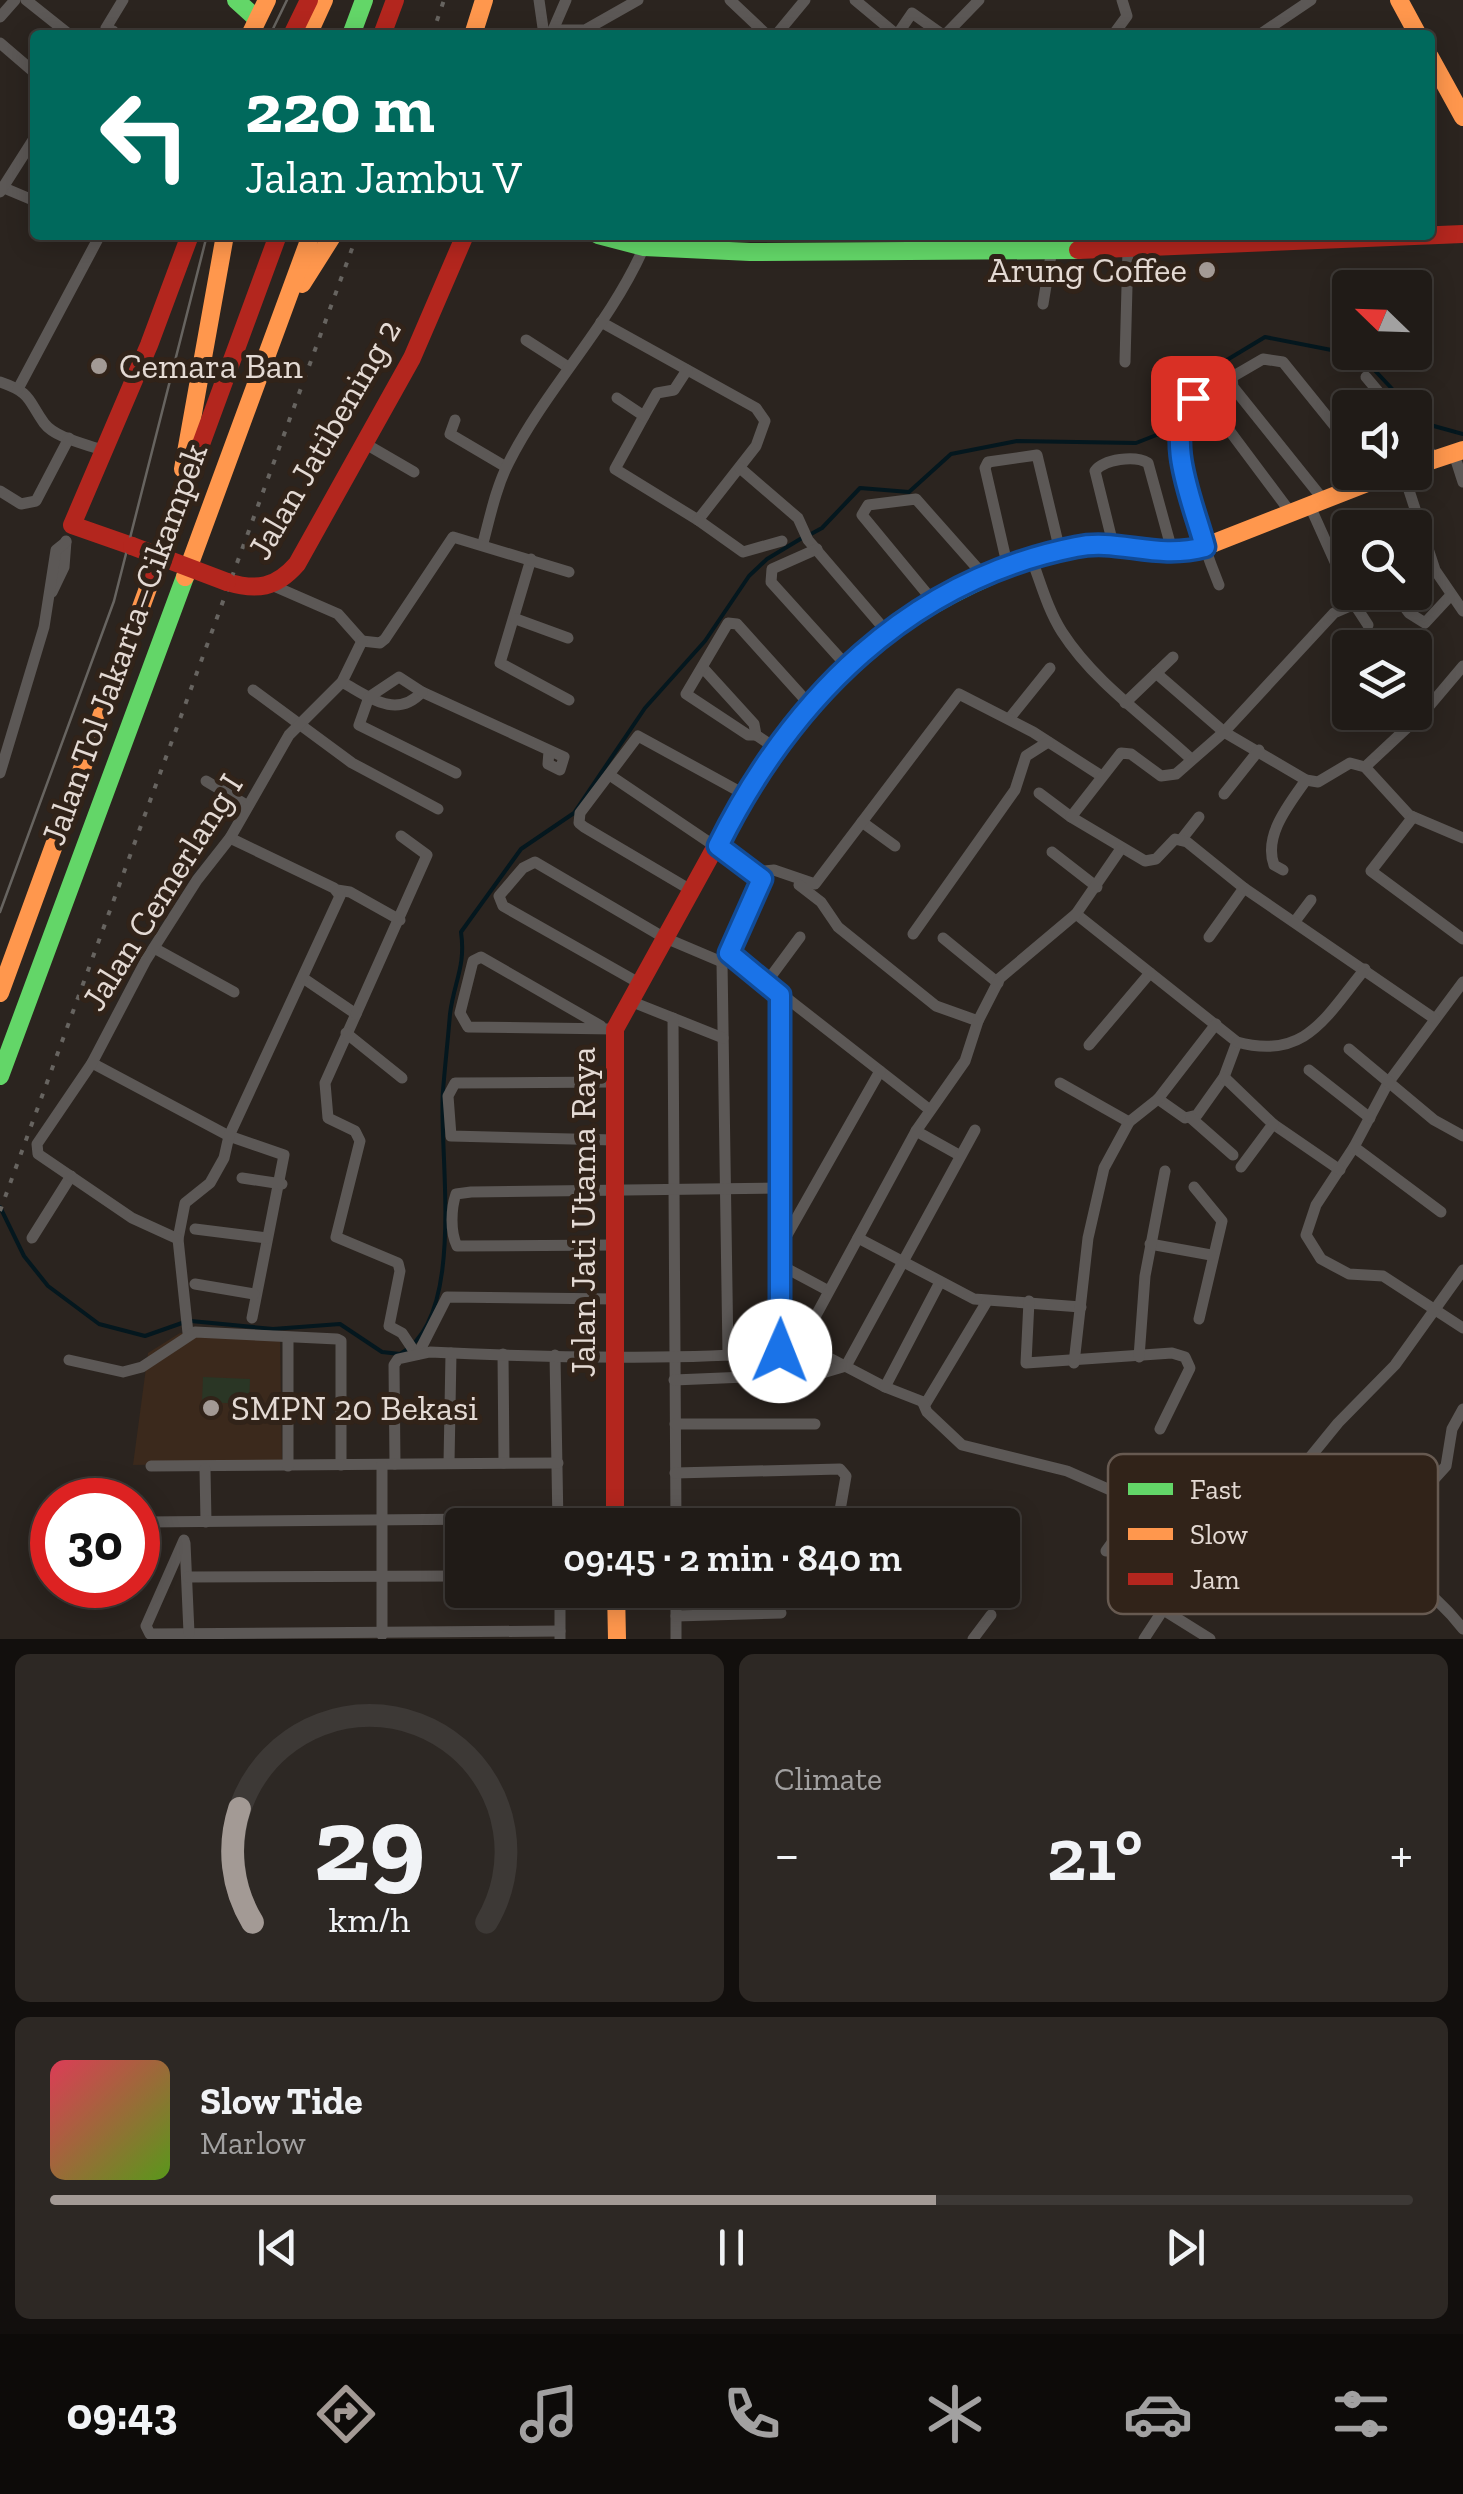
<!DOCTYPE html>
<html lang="en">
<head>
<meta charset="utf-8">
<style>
  :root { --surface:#201b17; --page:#2d2824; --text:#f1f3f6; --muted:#a2a1a1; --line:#3d3936; --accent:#a39a95 }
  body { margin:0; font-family:"Zilla Slab",serif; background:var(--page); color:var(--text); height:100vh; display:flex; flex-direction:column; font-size:38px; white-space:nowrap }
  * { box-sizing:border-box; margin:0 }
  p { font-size:32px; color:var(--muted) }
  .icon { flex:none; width:55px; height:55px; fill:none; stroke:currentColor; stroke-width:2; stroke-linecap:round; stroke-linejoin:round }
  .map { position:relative; height:1639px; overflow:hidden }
  .drawer { display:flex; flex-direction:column; gap:15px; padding:15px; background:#120f0d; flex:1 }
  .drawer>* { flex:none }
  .guide { position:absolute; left:30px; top:30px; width:1405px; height:210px; border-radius:10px; box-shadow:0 5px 25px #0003,0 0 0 2px var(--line); background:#00695c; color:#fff; overflow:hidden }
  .needle { width:65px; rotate:293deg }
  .fabs { position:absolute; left:1332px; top:270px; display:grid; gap:20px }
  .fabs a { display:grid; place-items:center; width:100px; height:100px; border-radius:10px; background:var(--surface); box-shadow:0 5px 25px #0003,0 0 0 2px var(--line); font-size:50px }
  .speed { position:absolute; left:30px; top:1478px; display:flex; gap:20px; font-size:50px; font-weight:700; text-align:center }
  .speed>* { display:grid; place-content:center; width:130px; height:130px; border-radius:50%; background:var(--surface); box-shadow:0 5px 25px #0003,0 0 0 2px var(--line); line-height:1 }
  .speed .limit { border:15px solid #d22; background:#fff; color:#111 }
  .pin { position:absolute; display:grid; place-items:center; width:85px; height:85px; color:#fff; margin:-42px; border-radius:20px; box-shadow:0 5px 15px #0006 }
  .me { position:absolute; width:110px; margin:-55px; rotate:1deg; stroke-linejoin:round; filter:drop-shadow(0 0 8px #0008) }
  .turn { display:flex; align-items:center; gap:35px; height:210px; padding:0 50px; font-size:45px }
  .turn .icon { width:130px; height:130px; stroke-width:2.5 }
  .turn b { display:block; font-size:70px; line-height:85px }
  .big { font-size:75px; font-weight:600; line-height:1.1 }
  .drawer .tile { flex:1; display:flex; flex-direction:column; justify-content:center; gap:15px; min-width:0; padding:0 35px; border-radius:15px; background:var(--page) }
  .drawer .dial { align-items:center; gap:0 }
  .dial svg { height:260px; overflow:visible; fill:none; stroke:var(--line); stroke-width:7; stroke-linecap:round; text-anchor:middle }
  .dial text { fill:var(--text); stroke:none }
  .song { display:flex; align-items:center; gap:30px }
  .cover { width:120px; height:120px; border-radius:15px; background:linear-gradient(135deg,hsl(350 70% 55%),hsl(90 70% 35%)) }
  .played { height:10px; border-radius:5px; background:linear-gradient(90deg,var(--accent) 65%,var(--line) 65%) }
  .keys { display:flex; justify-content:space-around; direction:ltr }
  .heat { display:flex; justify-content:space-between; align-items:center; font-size:55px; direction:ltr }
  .drawer .tiles { flex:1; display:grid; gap:15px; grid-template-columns:1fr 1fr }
  .tile:last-child { grid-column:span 2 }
  .trip { position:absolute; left:445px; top:1508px; width:575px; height:100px; border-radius:10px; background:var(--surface); box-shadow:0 5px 25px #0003,0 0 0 2px var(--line); font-weight:600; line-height:100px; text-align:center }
  .dock { display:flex; height:160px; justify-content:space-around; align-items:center; background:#0d0b09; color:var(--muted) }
  .dock .icon { width:70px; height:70px }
  .dock .current { color:var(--accent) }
  .dock b { font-size:45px; color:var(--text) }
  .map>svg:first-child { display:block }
  .built { fill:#3b291c }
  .green { fill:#2a3625 }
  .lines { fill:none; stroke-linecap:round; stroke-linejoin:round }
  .stream { stroke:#04171e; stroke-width:4 }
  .street { stroke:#5c5856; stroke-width:11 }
  .fast { stroke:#63d668; stroke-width:18 }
  .slow { stroke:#ff974d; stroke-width:18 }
  .jam { stroke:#b3261e; stroke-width:18 }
  .tram { stroke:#676460; stroke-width:2.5 }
  .rail { stroke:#676460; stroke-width:4; stroke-dasharray:5 10; stroke-linecap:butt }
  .jam-bridge { stroke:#b3261e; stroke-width:18 }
  .route-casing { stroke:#114b97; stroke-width:25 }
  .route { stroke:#1a73e8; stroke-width:18 }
  .poi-dot { fill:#a39a95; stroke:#312319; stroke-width:4 }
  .labels { text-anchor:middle; stroke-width:10; stroke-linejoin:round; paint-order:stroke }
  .poi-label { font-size:35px; fill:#e4dad4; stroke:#312319; text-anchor:start }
  .street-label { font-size:35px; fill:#e4dad4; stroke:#312319 }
  .key { fill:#312319; stroke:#675a51; stroke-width:2.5 }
  .key-label { font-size:28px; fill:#e4dad4 }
</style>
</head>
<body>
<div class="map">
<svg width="1463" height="1639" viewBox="0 0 1463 1639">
  <rect width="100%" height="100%" fill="#2b241f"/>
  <polygon class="built" points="180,1333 280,1339 282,1463 133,1465 148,1353"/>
  <polygon class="green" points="203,1377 250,1379 249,1404 202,1402"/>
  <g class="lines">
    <g class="stream">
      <polyline points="1415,414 1423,423 1463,434"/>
      <polyline points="811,534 822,528 860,488 909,492 951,454 1017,441 1136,443 1159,434 1197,378 1265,337 1352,354 1366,361 1410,408"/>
      <polyline points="0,1207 24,1256 48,1286 99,1324 145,1336 182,1323"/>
      <path d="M191 1321 273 1329 340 1324 382 1352 400 1354C468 1317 438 1153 443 1091 445 1065 448 1039 450 1014 454 982 466 966 461 932L521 849 574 813 645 708 705 641 749 576 767 559 802 538"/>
    </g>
    <g class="street">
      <polyline points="26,0 70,35"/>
      <polyline points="539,0 544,35"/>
      <polyline points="730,0 767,35"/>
      <polyline points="855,0 897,35 912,13 943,35"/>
      <polyline points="0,17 15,0"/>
      <polyline points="553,30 566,0"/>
      <polyline points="110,35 113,31 106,28 123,0"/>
      <polyline points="549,35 553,30 585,30 638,0"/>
      <polyline points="776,35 805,0"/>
      <polyline points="945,35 979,0"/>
      <polyline points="1113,35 1127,16 1122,0"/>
      <polyline points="1259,35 1311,0"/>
      <polyline points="0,43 35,73"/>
      <polyline points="2,187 35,201"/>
      <polyline points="0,192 35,137"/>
      <polyline points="1043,304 1052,249"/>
      <polyline points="601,322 756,408 765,421 756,446 698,520 615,469 644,416"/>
      <polyline points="526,340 568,367"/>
      <polyline points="1125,362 1128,249"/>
      <polyline points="1366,377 1392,408"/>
      <path d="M0 382C32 393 27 399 44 423 55 438 86 444 102 450"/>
      <polyline points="18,389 100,235"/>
      <polyline points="617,398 644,416 657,393 674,390 687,370"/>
      <polyline points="455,420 450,434 506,467"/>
      <polyline points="1415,435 1436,459"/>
      <polyline points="364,443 414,472"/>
      <polyline points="1454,454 1463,482"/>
      <polyline points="740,468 798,518 808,540 886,631"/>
      <polyline points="1403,472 1435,570 1463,611"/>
      <polyline points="0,491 21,504 36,501 69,438"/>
      <polyline points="1322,498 1233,387 1232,377 1263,359 1283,362 1350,445"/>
      <polyline points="1309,504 1353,602 1368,625"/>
      <polyline points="698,520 743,552 782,541"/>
      <path d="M483 543C490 517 496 487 509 462 547 387 610 325 644 247"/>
      <path d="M1114 548 1095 471C1104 459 1135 455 1148 463L1173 554"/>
      <polyline points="817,549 772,569 771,582 846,665"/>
      <polyline points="531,559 500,663 569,700"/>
      <path d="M1032 560C1041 584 1048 610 1062 632 1095 683 1146 717 1190 758"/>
      <polyline points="1008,568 985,468 988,462 1037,455 1060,551"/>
      <path d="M1219 585C1204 548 1157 421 1198 396L1211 406 1291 513"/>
      <polyline points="276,587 338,614 362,641"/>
      <polyline points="52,592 64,567 66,541"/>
      <polyline points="933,601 862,515 868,505 916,499 986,578"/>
      <polyline points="516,619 568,638"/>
      <polyline points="362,641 380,643 385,639 453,537 569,572"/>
      <polyline points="703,668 754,724 756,735 774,747"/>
      <polyline points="1156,673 1224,732 1306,780 1318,782 1350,763 1365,767 1409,815 1463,838"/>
      <path d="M342 682C368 696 396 720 422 692L564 757 560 770 548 764 549 751"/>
      <polyline points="253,690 352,763 438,809"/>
      <polyline points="422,692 399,677 369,697 359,725 456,773"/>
      <polyline points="1125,703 1173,657"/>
      <polyline points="1009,719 1050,668"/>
      <polyline points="756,735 748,735 686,694 728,623 737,624 810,705"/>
      <polyline points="1365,767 1425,711 1463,666"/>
      <polyline points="0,773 44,627 56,550 66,542"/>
      <polyline points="611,776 762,878 760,890 722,962"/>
      <polyline points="206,781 248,806"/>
      <polyline points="1039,793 1071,817"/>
      <polyline points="1224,794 1259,750"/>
      <polyline points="1413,817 1371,871 1463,939"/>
      <polyline points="862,822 895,846"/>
      <polyline points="1181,840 1199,817"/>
      <polyline points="1052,852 1097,887"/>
      <path d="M1283 870 1274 865C1263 835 1290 803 1306 780"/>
      <polyline points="757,872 774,870 815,884 959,694 1033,732 1100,775"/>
      <polyline points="799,885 821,902 838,927 936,1006 978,1021"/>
      <polyline points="689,889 584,827 579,823 580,813 638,736 744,794"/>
      <polyline points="337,890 350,892 400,920"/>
      <polyline points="1076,914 1237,1042 1224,1077 1197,1115 1185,1118 1158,1099"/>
      <polyline points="1296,920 1311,900"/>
      <polyline points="913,934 1015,790 1026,756 1048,742"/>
      <polyline points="1209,937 1244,888"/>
      <polyline points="943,938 998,983"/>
      <polyline points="154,948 234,992"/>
      <polyline points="729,953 930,1110"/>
      <polyline points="722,962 728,1355"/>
      <polyline points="303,978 356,1014 325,1083 328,1118 355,1131 360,1141 336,1237 398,1263 400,1271 389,1326 402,1333 416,1354"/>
      <polyline points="1463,982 1388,1083 1354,1147 1316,1205 1306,1235 1321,1259 1349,1274 1383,1276 1463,1328"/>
      <polyline points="639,983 503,906 499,896 523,868 535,862 663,937 722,962"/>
      <polyline points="766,983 800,937"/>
      <polyline points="780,995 781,1351"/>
      <polyline points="630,1001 723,1038"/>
      <polyline points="356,1014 427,855 401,836"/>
      <polyline points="673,1018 676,1525"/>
      <polyline points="1435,1019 1244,888 1187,842 1175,839 1156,859 1145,861 1071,817 1121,753 1131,754 1161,776 1176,774 1224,732 1334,613 1373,596 1395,594 1409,613 1425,623 1451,595"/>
      <polyline points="601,1026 481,957 473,961 460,1013 468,1027 615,1029"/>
      <polyline points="346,1033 402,1078"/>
      <path d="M1237 1042C1306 1061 1326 1016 1365 969"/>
      <polyline points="1089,1045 1150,973"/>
      <polyline points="1349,1049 1434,1120 1463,1136"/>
      <polyline points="92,1063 229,1136 284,1155 252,1318"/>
      <polyline points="1309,1070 1370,1118"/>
      <polyline points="1224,1077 1273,1124 1340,1170"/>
      <polyline points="1060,1083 1129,1122"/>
      <polyline points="1191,1118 1233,1155"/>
      <polyline points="916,1131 959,1155"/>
      <polyline points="614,1140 451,1136 448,1096 455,1083 614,1082"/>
      <polyline points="1354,1147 1441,1212"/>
      <polyline points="1241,1167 1273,1124"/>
      <polyline points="242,1178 282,1184"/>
      <polyline points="1194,1187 1222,1221 1199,1319"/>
      <polyline points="195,1229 267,1238"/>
      <polyline points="32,1238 71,1176"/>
      <polyline points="858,1238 974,1299 1081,1307"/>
      <polyline points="178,1239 185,1203 210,1183 224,1158 229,1136 340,896 334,888 230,838"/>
      <polyline points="783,1242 880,1071"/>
      <polyline points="1150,1244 1211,1255"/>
      <path d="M614 1245 457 1246C450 1232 451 1208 456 1194L471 1192 781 1188"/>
      <polyline points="782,1266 827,1290"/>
      <polyline points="195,1284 254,1294"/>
      <polyline points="1029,1301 1026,1363 1172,1353 1185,1357 1190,1368 1160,1429"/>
      <polyline points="188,1333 178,1239 132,1218 38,1154 37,1144 92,1063 146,960 197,880 230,838 289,735 342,682 362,641"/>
      <polyline points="801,1343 885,1387 926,1403 986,1303"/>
      <polyline points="418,1354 447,1297 615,1299"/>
      <polyline points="503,1354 504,1463"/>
      <polyline points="555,1355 558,1525"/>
      <polyline points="1139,1357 1145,1276 1165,1171"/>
      <polyline points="69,1360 123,1372 142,1367 195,1332 337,1339 341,1341 341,1465"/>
      <polyline points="1074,1363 1088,1238 1104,1168 1129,1122 1158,1099 1216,1024"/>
      <polyline points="674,1380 819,1374 846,1366 975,1130"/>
      <polyline points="885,1387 940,1282"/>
      <polyline points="923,1403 927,1412 962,1445 1067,1471 1133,1500 1144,1478 1161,1489 1173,1487 1222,1516"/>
      <polyline points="675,1424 815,1424"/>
      <polyline points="449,1463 451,1353"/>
      <path d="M395 1464 394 1365 398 1359 430 1352C487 1355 769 1366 801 1343L916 1131 965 1061 978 1021 1000 978 1076 914 1120 850"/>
      <polyline points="151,1466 558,1463"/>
      <polyline points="288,1466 288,1340"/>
      <polyline points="205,1469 206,1522"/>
      <polyline points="1129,1472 1144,1478"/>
      <path d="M1281 1493C1341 1538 1416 1568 1463 1629"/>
      <polyline points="146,1522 839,1516 846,1476 840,1469 675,1473"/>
      <polyline points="184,1540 146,1626 150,1634 560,1631"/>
      <polyline points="185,1543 189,1633"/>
      <polyline points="1106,1551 1119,1533 1182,1578"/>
      <polyline points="1388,1562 1408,1531 1398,1519 1446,1466 1452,1429 1463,1409"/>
      <polyline points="188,1577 462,1576"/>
      <polyline points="560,1590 560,1639"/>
      <polyline points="676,1590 676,1639"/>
      <polyline points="1162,1609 1210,1639"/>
      <polyline points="676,1616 781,1613"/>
      <polyline points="382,1635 382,1465"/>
      <polyline points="973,1639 991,1615"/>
      <polyline points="1144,1639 1248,1480 1256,1477 1281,1493 1338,1423 1395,1365 1463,1270"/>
    </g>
    <g class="fast">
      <polyline points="236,0 257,19"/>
      <polyline points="351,35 364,0"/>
      <polyline points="598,235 644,247 750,252 1078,250"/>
      <path d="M728 824C793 706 869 629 993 575 1017 564 1052 548 1079 546 1126 544 1168 562 1214 543"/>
      <polyline points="0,1076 185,577"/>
    </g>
    <g class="slow">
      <polyline points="1399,0 1418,35"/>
      <polyline points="250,35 267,0"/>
      <polyline points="308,35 324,0"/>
      <polyline points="473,35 484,0"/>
      <polyline points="1430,57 1463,117"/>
      <polyline points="302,284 333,235"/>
      <polyline points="1415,466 1463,450"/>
      <polyline points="183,469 225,235"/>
      <polyline points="1214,543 1395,472"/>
      <polyline points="185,577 311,235"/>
      <polyline points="0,993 151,580"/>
      <polyline points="616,1590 617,1639"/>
    </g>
    <g class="jam">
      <polyline points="292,35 309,0"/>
      <polyline points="382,35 395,0"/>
      <polyline points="1078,250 1463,234"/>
      <polyline points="132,546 72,525 149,345 190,235"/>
      <polyline points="151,580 278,235"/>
      <path d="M227 582C257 591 276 588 297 564L412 358 465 235"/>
      <polyline points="615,1525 615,1029 728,824"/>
    </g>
    <g class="tram">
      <polyline points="270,35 287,0"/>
      <polyline points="0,912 114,601 207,235"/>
    </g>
    <g class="rail">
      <polyline points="432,35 444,0"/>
      <polyline points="0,1211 357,235"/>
    </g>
    <polyline class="jam-bridge" points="132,546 227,582"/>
  </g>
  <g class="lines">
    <defs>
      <path id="route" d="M780 1351V995L729 953 762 879 718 846C791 699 909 580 1076 547 1118 538 1155 560 1205 547 1194 504 1162 437 1193 398"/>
    </defs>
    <use href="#route" class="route-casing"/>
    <use href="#route" class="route"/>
  </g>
  <g class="poi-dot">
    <circle cx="1207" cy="270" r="10"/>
    <circle cx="99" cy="366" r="10"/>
    <circle cx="211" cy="1408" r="10"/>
  </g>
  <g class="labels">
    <g class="poi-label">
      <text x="1187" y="282" text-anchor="end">Arung Coffee</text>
      <text x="119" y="378">Cemara Ban</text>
      <text x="231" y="1420">SMPN 20 Bekasi</text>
    </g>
    <g class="street-label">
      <text transform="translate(324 439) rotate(-60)" y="12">Jalan Jatibening 2</text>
      <text transform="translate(124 644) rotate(-70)" y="12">Jalan Tol Jakarta–Cikampek</text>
      <text transform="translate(162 892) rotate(-58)" y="12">Jalan Cemerlang I</text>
      <text transform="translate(583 1212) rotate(-90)" y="12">Jalan Jati Utama Raya</text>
    </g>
  </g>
  <rect x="1108" y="1454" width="330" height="160" rx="15" class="key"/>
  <rect x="1128" y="1483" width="45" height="12" fill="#63d668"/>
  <rect x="1128" y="1528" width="45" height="12" fill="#ff974d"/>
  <rect x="1128" y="1573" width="45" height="12" fill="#b3261e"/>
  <g class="key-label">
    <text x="1190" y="1499">Fast</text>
    <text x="1190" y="1544">Slow</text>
    <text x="1190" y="1589">Jam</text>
  </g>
</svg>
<div class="fabs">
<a><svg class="needle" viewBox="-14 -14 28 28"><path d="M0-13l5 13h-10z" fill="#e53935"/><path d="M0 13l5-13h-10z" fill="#a2a1a1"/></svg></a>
<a><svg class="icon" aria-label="sound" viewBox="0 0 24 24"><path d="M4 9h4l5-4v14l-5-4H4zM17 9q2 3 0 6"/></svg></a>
<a><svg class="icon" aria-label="search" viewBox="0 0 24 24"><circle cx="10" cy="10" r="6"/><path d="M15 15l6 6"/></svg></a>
<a><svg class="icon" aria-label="layers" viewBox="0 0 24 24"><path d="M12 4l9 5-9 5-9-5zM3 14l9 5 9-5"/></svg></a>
</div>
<div class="speed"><div class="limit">30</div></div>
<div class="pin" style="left:1193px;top:398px;background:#d93025"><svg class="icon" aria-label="arrive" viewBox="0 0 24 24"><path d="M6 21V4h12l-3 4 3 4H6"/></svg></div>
<svg class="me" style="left:780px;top:1351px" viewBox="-20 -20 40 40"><circle r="19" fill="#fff"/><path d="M0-13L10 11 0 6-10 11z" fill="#1a73e8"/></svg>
<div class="trip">09:45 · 2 min · 840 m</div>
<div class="guide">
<div class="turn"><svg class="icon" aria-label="left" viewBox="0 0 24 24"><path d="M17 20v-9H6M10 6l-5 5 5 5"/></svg><div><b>220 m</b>Jalan Jambu V</div></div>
</div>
</div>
<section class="drawer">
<div class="tiles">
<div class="tile dial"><svg viewBox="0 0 100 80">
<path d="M14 69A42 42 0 1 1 86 69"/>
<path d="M14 69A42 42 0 0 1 10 34" stroke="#a39a95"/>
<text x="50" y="56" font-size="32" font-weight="700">29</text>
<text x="50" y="72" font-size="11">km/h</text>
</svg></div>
<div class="tile"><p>Climate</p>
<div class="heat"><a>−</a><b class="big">21°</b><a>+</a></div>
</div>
<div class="tile">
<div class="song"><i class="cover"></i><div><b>Slow Tide</b><p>Marlow</p></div></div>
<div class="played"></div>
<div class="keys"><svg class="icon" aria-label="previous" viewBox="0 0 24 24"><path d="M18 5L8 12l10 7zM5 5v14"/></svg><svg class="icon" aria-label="pause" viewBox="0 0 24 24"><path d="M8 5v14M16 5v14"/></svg><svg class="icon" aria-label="next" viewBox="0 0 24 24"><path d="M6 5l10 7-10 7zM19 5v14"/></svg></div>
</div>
</div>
</section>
<nav class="dock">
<b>09:43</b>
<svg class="icon current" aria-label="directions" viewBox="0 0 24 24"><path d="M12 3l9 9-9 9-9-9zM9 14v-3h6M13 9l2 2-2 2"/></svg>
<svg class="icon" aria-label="music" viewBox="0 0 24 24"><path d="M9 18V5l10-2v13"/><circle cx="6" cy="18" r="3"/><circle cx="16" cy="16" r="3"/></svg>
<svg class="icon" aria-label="phone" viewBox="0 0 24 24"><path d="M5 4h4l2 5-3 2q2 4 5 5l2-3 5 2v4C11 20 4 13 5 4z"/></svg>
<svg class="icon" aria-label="climate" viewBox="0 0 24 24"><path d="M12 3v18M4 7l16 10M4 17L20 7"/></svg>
<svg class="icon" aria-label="car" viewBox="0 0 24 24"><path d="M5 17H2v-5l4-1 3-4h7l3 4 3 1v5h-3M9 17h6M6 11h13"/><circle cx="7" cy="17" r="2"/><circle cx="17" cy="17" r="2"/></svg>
<svg class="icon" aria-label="filters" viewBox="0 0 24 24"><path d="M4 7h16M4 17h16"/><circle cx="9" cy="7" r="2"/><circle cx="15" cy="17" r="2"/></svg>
</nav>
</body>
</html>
